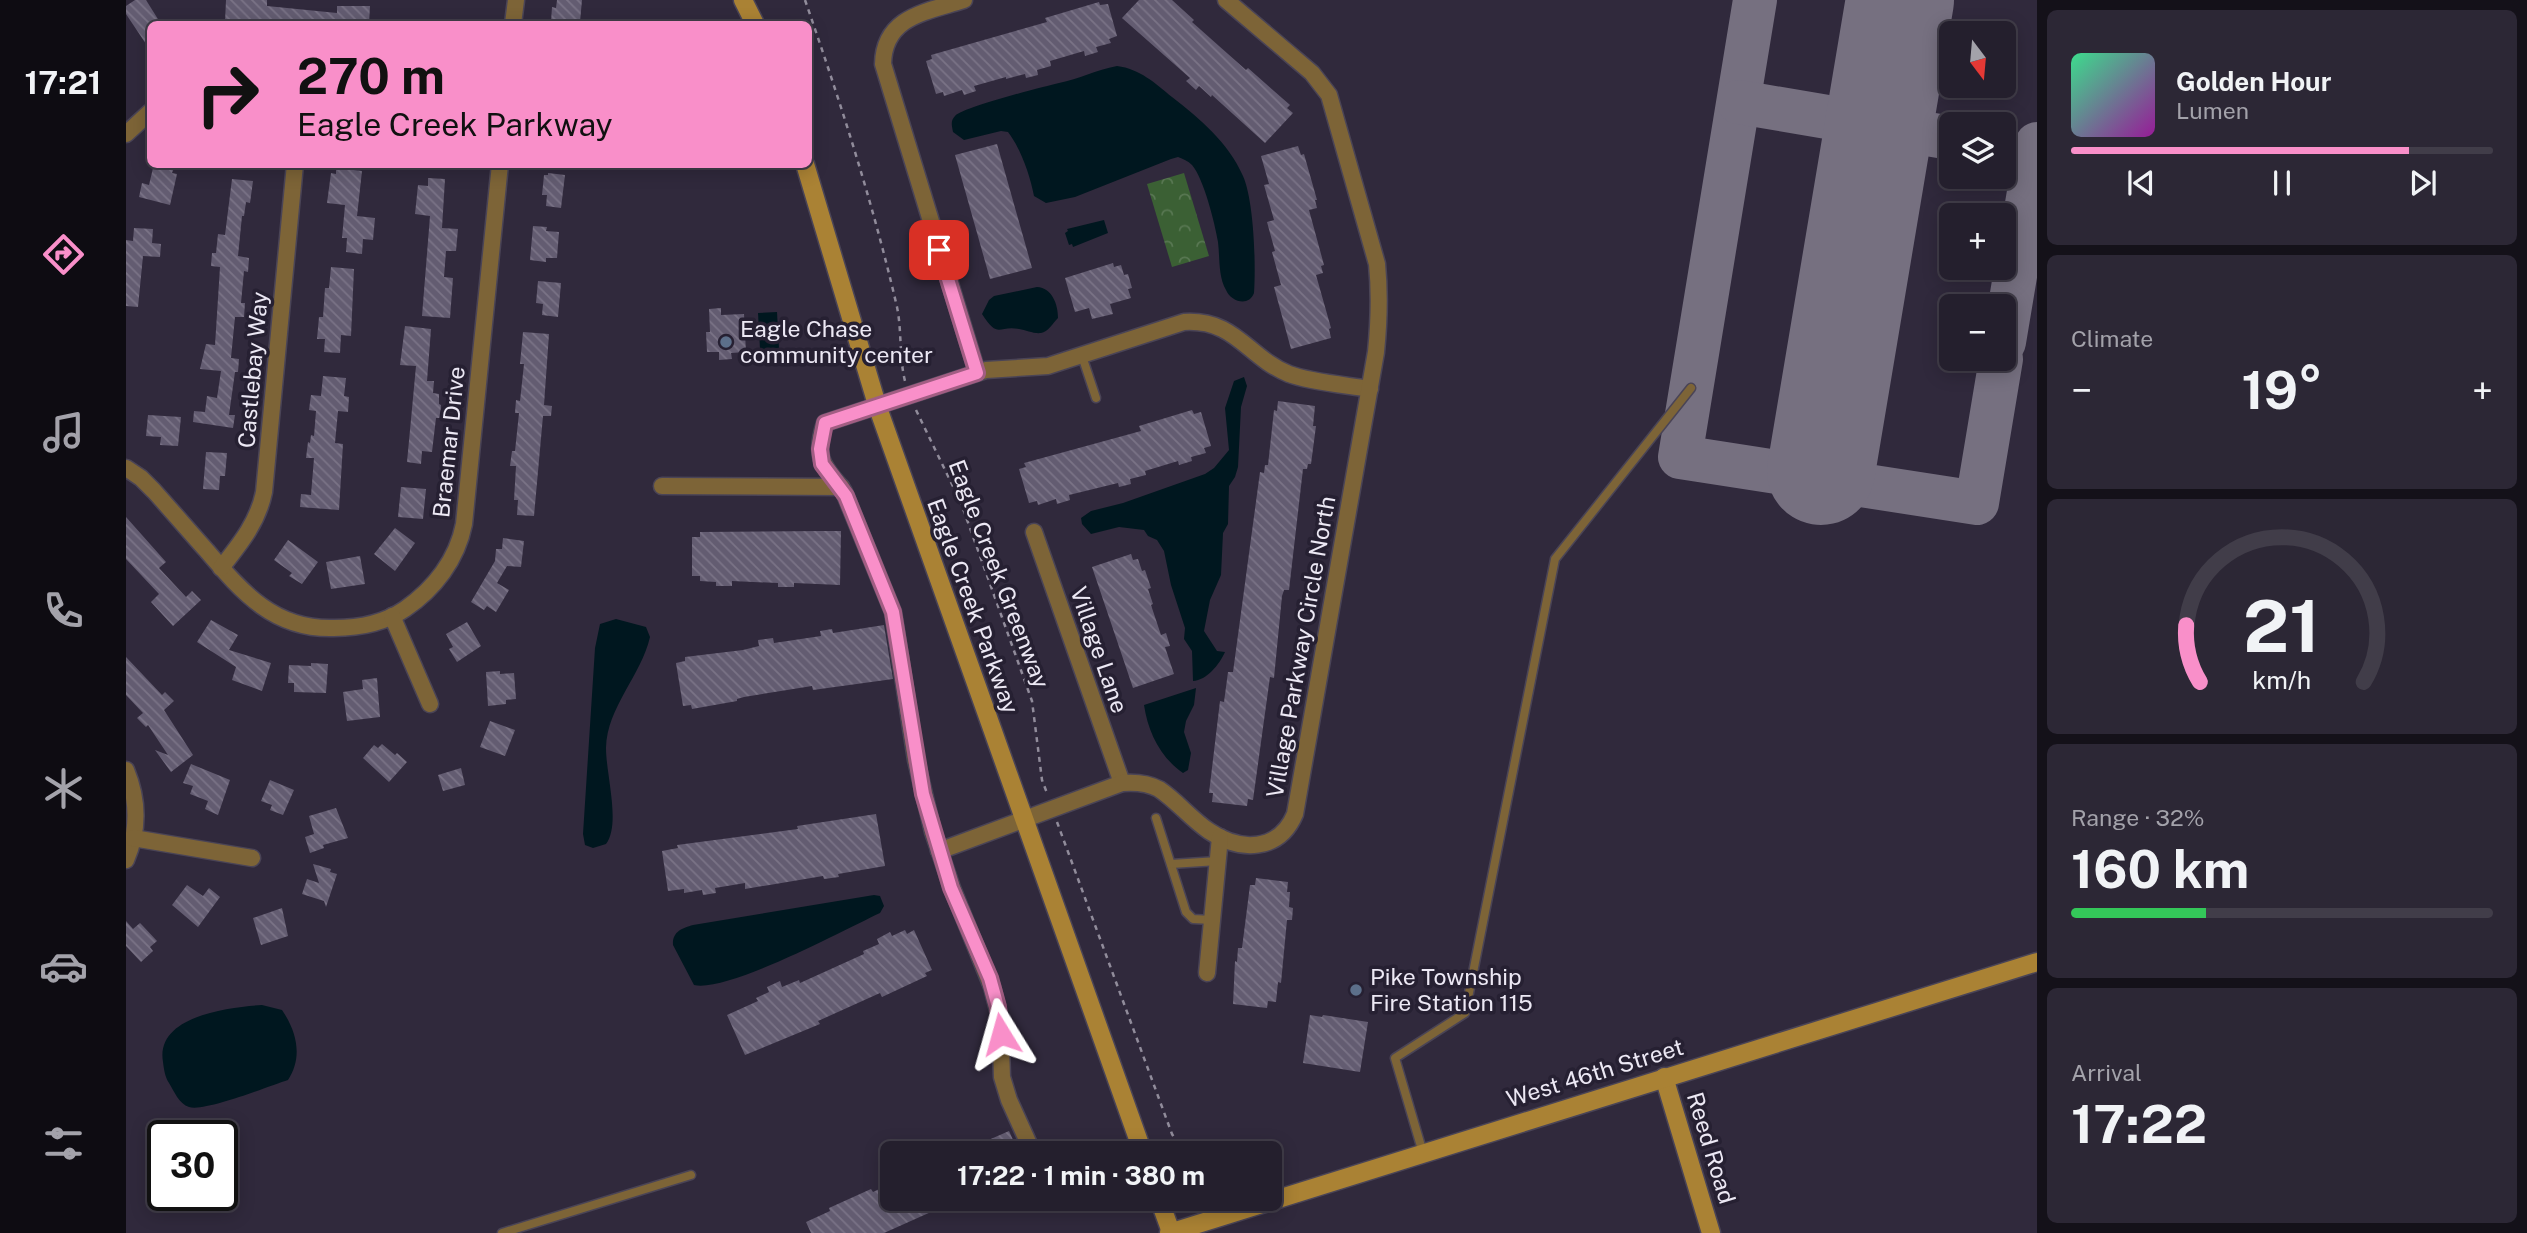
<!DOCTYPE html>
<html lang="en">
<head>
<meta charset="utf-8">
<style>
  :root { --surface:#241f2d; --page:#2c2735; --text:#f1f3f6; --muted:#a3a2aa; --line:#413d49; --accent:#f98fc9 }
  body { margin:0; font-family:"Public Sans",sans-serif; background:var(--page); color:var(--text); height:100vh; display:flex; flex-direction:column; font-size:26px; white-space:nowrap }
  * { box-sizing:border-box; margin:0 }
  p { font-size:23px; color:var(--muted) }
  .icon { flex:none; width:38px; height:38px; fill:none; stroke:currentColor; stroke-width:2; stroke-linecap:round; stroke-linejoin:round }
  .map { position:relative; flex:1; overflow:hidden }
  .sheet { display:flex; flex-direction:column; gap:10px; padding:10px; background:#141119; width:490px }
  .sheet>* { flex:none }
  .hud { position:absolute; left:21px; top:21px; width:665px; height:147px; border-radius:10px; box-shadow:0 4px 18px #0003,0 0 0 2px var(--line); background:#f98fc9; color:#111; overflow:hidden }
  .needle { width:46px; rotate:164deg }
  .fabs { position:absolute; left:1813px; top:21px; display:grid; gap:14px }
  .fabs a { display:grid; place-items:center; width:77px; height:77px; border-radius:10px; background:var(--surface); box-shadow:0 4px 18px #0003,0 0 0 2px var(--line); font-size:35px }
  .speed { position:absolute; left:21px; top:1120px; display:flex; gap:14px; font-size:35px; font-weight:700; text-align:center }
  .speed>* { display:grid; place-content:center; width:91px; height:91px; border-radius:50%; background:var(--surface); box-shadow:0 4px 18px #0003,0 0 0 2px var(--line); line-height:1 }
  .speed .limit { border:4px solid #111; border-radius:10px; background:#fff; color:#111 }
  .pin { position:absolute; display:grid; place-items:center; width:60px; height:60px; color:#fff; margin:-30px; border-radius:14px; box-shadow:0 4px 10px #0006 }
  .me { position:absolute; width:77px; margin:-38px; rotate:352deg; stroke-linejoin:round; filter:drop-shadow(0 0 5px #0008) }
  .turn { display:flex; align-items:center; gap:24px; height:147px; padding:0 35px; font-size:32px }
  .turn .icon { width:91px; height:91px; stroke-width:2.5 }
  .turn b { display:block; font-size:49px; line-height:60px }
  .big { font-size:52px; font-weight:700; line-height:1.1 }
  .sheet .card { flex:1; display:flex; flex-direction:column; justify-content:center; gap:10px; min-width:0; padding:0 24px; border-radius:10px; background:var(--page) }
  .sheet .dial { align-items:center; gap:0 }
  .dial svg { height:182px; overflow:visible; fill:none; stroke:var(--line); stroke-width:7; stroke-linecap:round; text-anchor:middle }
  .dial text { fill:var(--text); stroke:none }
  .song { display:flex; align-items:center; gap:21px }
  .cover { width:84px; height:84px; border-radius:10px; background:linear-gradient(135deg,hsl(150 70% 55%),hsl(300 70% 35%)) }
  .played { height:7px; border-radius:4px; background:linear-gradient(90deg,var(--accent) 80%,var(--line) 80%) }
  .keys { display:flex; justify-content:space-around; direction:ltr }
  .heat { display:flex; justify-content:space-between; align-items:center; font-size:38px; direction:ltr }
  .charge { height:10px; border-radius:5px; background:linear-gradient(90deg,#34c759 32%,var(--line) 0) }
  .trip { position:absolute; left:754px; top:1141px; width:402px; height:70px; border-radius:10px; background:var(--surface); box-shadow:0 4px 18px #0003,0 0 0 2px var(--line); font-weight:700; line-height:70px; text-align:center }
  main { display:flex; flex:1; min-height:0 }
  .tabs { display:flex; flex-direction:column; width:126px; justify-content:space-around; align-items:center; background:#0e0c12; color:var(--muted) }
  .tabs .icon { width:49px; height:49px }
  .tabs .on { color:var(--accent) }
  .tabs b { font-size:32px; color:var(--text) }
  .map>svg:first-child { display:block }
  .park { fill:url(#park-crowns) }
  .water { fill:#00171f }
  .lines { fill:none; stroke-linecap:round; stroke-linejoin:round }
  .taxiway { stroke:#767080; stroke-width:44 }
  .runway { stroke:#767080; stroke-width:108 }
  .building { fill:url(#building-back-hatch) }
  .lane-casing { stroke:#4a4456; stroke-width:11 }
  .street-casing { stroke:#4a4456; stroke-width:19 }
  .secondary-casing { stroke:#4a4456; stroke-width:21 }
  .path { stroke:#918c9b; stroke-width:2.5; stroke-dasharray:5 5; stroke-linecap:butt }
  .lane { stroke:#7d6437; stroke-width:8 }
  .street { stroke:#7d6437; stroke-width:16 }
  .secondary { stroke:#aa8234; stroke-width:18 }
  .route-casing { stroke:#a25d83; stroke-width:18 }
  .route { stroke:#f98fc9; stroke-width:12 }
  .service-dot { fill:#5c6f8a; stroke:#262032; stroke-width:2.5 }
  .labels { text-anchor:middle; stroke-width:7; stroke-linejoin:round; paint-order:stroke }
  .poi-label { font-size:23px; fill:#ece8f4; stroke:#262032; text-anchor:start }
  .street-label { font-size:23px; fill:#ece8f4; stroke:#262032 }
</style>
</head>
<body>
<main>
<nav class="tabs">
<b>17:21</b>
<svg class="icon on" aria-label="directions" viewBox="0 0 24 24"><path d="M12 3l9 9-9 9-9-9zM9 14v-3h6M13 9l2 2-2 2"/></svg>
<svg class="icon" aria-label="music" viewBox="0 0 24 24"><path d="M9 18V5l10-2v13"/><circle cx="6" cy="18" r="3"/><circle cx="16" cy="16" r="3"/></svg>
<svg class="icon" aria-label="phone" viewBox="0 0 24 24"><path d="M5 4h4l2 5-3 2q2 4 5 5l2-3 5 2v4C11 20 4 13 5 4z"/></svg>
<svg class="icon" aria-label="climate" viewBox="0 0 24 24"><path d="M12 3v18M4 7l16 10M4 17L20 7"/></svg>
<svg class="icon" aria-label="car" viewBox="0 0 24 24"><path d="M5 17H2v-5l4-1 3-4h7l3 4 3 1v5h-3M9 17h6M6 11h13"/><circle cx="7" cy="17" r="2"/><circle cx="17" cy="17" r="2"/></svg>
<svg class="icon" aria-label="filters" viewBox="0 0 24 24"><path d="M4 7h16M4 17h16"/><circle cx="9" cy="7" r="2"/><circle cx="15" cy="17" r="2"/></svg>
</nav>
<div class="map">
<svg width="1911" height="1233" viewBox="0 0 1911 1233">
  <defs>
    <pattern id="park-crowns" width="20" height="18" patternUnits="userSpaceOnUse" patternTransform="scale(1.75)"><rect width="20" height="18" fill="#3b6034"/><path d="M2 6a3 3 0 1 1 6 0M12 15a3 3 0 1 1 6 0" fill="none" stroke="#587752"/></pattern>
    <pattern id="building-back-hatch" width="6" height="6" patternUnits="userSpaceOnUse" patternTransform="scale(1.75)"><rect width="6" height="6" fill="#635c71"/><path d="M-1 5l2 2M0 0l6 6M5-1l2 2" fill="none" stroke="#7a7386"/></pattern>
  </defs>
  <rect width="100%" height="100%" fill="#30293c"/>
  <polygon class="park" points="1058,173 1083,256 1046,267 1021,184"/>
  <g class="water">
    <path d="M991 66C1014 69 1029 83 1046 97 1073 118 1103 143 1117 176 1128 201 1130 264 1128 293 1123 307 1105 302 1100 290 1092 276 1094 258 1092 242 1089 224 1078 179 1066 165 1062 161 1057 159 1052 157L1045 159 949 197 920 203 908 196C904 175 895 149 882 132L875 131 838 140 827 132C826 126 824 121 829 116 837 107 916 87 933 83 953 79 970 70 991 66Z"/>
    <polygon points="978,220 982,233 947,247 946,244 943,245 939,233 942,231 941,229"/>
    <path d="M911 287C926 288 932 304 932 318 927 323 922 332 915 333 908 334 900 330 893 329 872 325 873 340 856 314L863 300 868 296Z"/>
    <polygon points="651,312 653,348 634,349 632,313"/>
    <path d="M1118 377 1121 386 1115 407 1112 467 1109 477 1103 486 1102 524 1097 533 1095 575 1084 600 1078 631 1091 651 1099 652C1093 665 1081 680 1067 681L1066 651 1058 639 1059 628 1045 585 1038 551 1031 540 1022 536 1018 530 993 527 965 534 956 524 955 518 965 511 997 503 1079 474 1088 468 1103 450 1099 408 1108 381Z"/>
    <path d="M490 619 520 627 524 637C515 676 481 707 480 748 480 775 495 824 480 844L467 848 459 845 457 834 469 648 474 624Z"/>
    <path d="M1070 688 1068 705 1060 721 1058 732 1065 753 1062 770 1057 773C1034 757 1022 732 1018 705Z"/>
    <path d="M748 895 754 896 758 906 754 913C718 930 601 993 568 985L547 945C546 932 556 928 567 925Z"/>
    <path d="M136 1005 156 1010C171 1032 177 1057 162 1080 143 1086 80 1112 63 1107 53 1104 48 1091 43 1083 39 1077 38 1070 37 1062 29 1016 103 1007 136 1005Z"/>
  </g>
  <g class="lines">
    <g class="taxiway">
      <polyline points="1629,0 1554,457 1851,503 1875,359"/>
      <polyline points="1613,102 1825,138"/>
      <polyline points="1878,342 1911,144"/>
    </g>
    <polyline class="runway" points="1695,471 1774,0"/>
  </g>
  <g class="building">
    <polygon points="9,0 20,0 35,24 24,24 24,50 0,14 0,6"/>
    <polygon points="100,0 141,0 141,6 211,13 211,6 244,6 243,24 117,24 99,22"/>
    <polygon points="431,0 456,0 454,22 425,22 426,7 430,8"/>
    <polygon points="1013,0 1046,0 1068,20 1066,22 1120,70 1122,68 1164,105 1161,108 1167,113 1139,143 1086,95 1085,97 1073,86 1070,90 1060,81 1064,78 996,18"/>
    <polygon points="973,2 974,5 982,4 991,36 983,39 985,43 970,47 972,52 959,56 958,51 924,61 925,66 911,70 912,75 900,78 899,74 880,79 880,77 848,86 850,91 838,95 836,90 818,96 817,92 810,94 800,61 806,59 805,55 921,22 919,18"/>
    <polygon points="871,144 906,268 864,279 829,155"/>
    <polygon points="1172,146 1175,155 1178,154 1191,200 1189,200 1191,208 1183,210 1198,265 1195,266 1197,273 1190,275 1205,328 1203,329 1205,338 1165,349 1148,287 1155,285 1146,252 1149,251 1141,222 1148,220 1138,185 1143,184 1135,156"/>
    <polygon points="35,165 48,168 46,173 51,174 44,205 13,197 16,183 23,185 27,168 33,170"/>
    <polygon points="210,168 236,171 231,216 249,218 247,240 237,239 236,254 220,252 221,238 216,238 219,205 201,203 205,173 210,174"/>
    <polygon points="422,173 439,175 435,208 420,206 421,195 416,195 418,175 422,175"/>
    <polygon points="302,178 319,179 316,228 332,229 330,251 320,251 318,277 327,278 324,318 296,316 304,216 289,214 292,185 302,186"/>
    <polygon points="106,179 127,181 124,203 120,202 118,216 116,216 112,256 123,258 122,272 118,271 115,303 119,303 118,317 109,317 105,358 113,359 112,372 109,372 103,415 109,415 107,428 67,422 68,411 79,412 81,396 91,398 95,371 74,369 80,344 89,345 94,267 85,266 86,253 90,253 92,234 99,235"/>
    <polygon points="407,226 421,227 420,231 433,232 431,258 420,258 420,262 404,260"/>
    <polygon points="8,228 27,229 26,243 35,244 34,257 17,256 12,307 0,306 0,240 7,241"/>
    <polygon points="987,263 988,267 995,265 998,275 1002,274 1006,288 1002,289 1005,298 984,304 987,314 966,319 963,308 949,312 939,278"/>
    <polygon points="205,267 228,269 225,336 215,335 214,353 198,352 199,339 191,339 193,317 197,317 199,288 203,288"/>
    <polygon points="412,281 435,283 432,317 416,315 417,304 410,303"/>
    <polygon points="595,308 595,315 618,314 620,352 605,353 606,359 593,360 593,352 581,352 580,332 584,332 583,309"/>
    <polygon points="279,326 305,329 301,381 308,381 307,393 313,394 313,404 315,405 314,418 310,418 306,452 296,451 295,464 281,462 290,366 274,365"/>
    <polygon points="397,332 423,334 418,405 426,406 425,416 417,416 408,516 391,515 392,500 388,500 390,466 384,466 386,451 389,451 393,413 389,413 390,400 394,401 398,364 394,364"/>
    <polygon points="197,376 220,378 218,396 223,397 222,412 212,411 209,443 217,444 213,510 174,507 175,494 185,495 188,458 180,458 182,442 184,443 185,435 188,436 190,411 183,410 185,395 195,396"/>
    <polygon points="1152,401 1189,406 1187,426 1190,426 1185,464 1182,464 1181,469 1177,469 1163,590 1158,590 1156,596 1148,678 1144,677 1127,800 1122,799 1121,806 1086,802 1087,793 1083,793 1094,701 1098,702 1102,672 1107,672 1134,472 1138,473 1139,465 1142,465 1148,410 1151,411"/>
    <polygon points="1066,410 1068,414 1075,412 1085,446 1078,448 1080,453 1065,457 1066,461 1053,465 1052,461 1019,471 1020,475 1004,479 1005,484 993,487 992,483 943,495 944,500 931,504 930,499 912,505 911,501 903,503 893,469 900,467 898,463 1015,431 1013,426"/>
    <polygon points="22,415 55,417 52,446 34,445 35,437 20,436"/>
    <polygon points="80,452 101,453 99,476 94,476 93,490 77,489"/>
    <polygon points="275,487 300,489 297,519 272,517"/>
    <polygon points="0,517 40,562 33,568 60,597 66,591 75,600 47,626 25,602 33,594 0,559"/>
    <polygon points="269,528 289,543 269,571 248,554"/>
    <polygon points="696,531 715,531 714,585 668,583 668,587 652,587 652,583 606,581 606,586 590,586 590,582 574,581 574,576 566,576 566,537 574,537 574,532"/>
    <polygon points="377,538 398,541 395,567 381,566 371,583 383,590 370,612 361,606 358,610 345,602 369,561 370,549 376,549"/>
    <polygon points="162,540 192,562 176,584 163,576 166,573 148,560"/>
    <polygon points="1005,554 1007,560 1012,559 1016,571 1019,570 1025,588 1022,589 1027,604 1025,605 1035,635 1040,633 1044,646 1039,647 1048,674 1007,688 966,567"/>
    <polygon points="234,556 239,584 205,589 200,562"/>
    <polygon points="85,620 112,635 103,650 145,663 136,691 106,680 110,667 71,642"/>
    <polygon points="341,622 355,646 331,662 323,649 327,647 320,634"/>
    <polygon points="758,625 767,679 687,690 686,686 618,697 611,699 611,701 566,709 565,705 557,706 550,663 559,661 559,657 617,650 633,646 632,640 647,638 648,643 695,636 694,631 706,629 707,633"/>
    <polygon points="0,657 36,695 39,692 48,701 38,710 67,755 45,772 29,750 42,755 22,725 20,727 11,718 17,713 0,695"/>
    <polygon points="185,663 202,664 200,693 168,692 168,683 162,683 163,665 185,666"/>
    <polygon points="374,671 374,674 388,673 390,699 380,700 380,704 362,706 360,672"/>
    <polygon points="251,678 254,717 221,721 217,692 237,689 236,680"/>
    <polygon points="364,721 389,730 379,756 354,747"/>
    <polygon points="256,744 269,755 271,753 281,762 263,782 237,758 248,745 252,748"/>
    <polygon points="65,764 104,780 92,815 79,809 82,801 64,794 67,786 57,783"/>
    <polygon points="335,768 339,785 317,791 312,775"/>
    <polygon points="144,780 168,790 157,815 144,810 146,805 135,801"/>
    <polygon points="210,808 222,838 197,845 198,848 184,853 179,837 188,834 183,816"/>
    <polygon points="750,814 759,866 712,874 713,877 698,879 697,876 619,889 619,883 589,888 590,893 577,895 576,890 558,893 558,889 542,891 536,851 552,848 551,845 672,829 671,826"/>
    <polygon points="187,864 205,869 204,872 211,874 200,907 198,901 176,894 181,879 193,883"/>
    <polygon points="1130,878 1162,882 1161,892 1164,892 1163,907 1167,908 1166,920 1161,920 1155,983 1152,982 1150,1002 1142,1001 1141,1008 1107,1004 1109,961 1111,962 1112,948 1116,948 1124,885 1129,885"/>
    <polygon points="61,885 77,896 83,888 94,897 72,927 46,905"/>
    <polygon points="156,908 162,936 135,945 127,918"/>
    <polygon points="0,921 7,929 14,923 16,925 31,941 24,947 27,951 15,962 0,946"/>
    <polygon points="779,930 781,934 788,930 806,970 799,973 801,976 756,997 754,993 692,1021 694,1024 619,1055 601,1015 632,1001 630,998 643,992 641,987 654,981 656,987 673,980 674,983 738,954 737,951 753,944 751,939 764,932 766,936"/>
    <polygon points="1184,1015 1196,1017 1197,1015 1242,1022 1234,1072 1177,1063"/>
    <polygon points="883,1131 893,1153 833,1153"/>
    <polygon points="766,1183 766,1199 834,1199 758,1233 685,1233 680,1222 704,1211 703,1208 745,1189 747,1192"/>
  </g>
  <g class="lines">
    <defs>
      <g id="lane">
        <polyline points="956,356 970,398"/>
        <polyline points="1030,818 1060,912 1067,919 1086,920"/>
        <polyline points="1045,864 1092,861"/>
        <polyline points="1297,1153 1269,1058 1339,1013 1429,559 1565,388"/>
        <polyline points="376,1233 565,1175"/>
      </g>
      <g id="street">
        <path d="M838 0C801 12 758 16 757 64L851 372"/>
        <polyline points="387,24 390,0"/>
        <polyline points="0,134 24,112"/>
        <path d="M0 468 15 478 28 491C46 511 63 531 81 551 116 592 148 630 208 628 233 628 257 624 279 609 308 589 331 560 338 524L374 164"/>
        <polyline points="536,486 715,487 718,492 767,612 790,760 807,832 826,888 866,987 874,1018 876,1077 883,1100 907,1153"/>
        <path d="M715 487C694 464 689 454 699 423L860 370 922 366 1058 322C1110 319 1121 357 1163 374 1184 382 1220 385 1244 389"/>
        <polyline points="908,532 996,783"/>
        <path d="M95 568C114 544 132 522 138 492L169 164"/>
        <polyline points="266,616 304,704"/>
        <path d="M0 770C12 799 13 830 0 860"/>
        <polyline points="7,838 126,858"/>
        <path d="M813 851 996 783C1008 782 1022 783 1033 789 1051 801 1065 819 1083 831 1114 852 1153 852 1169 814L1250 352C1253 322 1254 294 1251 264L1203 95 1186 73 1100 0"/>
        <polyline points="1081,973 1094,837"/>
      </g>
      <g id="secondary">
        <polyline points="617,0 629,24"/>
        <polyline points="679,164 752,408 1017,1153"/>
        <polyline points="1538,1077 1585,1233"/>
        <polyline points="1033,1199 1045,1232"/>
        <polyline points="1043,1233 1911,962"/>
      </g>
    </defs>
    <use href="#lane" class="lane-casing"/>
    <use href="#street" class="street-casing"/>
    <use href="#secondary" class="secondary-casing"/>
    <g class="path">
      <path d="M679 0C714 101 747 203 771 307 776 332 773 357 779 381"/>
      <polyline points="790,410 835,503 906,701 916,780 921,793"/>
      <polyline points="931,822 1046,1134 1057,1153"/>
    </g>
    <use href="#lane" class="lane"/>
    <use href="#street" class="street"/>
    <use href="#secondary" class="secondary"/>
  </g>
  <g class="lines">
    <defs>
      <polyline id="route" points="813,250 851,373 699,423 694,449 696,464 720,496 767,612 797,794 825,888 864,978 872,1007 875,1034"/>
    </defs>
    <use href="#route" class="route-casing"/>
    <use href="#route" class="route"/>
  </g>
  <g class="service-dot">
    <circle cx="600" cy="342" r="7"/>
    <circle cx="1230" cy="990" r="7"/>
  </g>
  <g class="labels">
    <g class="poi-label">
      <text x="614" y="337">Eagle Chase<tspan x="614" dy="26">community center</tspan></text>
      <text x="1244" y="985">Pike Township<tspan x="1244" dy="26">Fire Station 115</tspan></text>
    </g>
    <g class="street-label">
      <text transform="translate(127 370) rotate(-85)" y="8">Castlebay Way</text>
      <text transform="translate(323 442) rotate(-84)" y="8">Braemar Drive</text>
      <text transform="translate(873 574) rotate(69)" y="8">Eagle Creek Greenway</text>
      <text transform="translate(847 606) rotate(70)" y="8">Eagle Creek Parkway</text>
      <text transform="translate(1175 647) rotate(-80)" y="8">Village Parkway Circle North</text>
      <text transform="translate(973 650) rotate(71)" y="8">Village Lane</text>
      <text transform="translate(1469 1073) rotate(-17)" y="8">West 46th Street</text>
      <text transform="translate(1585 1148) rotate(73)" y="8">Reed Road</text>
    </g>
  </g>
</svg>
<div class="fabs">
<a><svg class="needle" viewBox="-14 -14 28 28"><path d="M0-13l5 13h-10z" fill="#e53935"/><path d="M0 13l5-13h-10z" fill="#a3a2aa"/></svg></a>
<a><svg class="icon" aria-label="layers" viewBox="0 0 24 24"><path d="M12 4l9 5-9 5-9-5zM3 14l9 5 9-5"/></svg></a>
<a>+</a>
<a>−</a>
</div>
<div class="speed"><div class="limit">30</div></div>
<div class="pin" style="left:813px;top:250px;background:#d93025"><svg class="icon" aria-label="arrive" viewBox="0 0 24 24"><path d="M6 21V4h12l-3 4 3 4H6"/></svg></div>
<svg class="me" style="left:875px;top:1034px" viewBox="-20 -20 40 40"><path d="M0-17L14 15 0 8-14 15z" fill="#f98fc9" stroke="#fff" stroke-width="4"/></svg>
<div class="trip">17:22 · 1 min · 380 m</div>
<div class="hud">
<div class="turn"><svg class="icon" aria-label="right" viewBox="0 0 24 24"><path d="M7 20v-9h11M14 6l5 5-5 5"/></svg><div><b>270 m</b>Eagle Creek Parkway</div></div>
</div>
</div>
<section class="sheet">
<div class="card">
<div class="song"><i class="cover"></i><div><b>Golden Hour</b><p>Lumen</p></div></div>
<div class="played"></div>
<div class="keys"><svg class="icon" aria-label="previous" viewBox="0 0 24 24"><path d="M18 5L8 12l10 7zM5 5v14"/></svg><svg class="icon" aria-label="pause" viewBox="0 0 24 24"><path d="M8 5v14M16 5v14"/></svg><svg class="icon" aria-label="next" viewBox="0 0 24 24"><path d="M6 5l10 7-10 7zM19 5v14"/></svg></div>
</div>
<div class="card"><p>Climate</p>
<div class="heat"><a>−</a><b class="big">19°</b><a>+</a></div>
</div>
<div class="card dial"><svg viewBox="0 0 100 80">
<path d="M14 69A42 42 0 1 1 86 69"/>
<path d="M14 69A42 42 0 0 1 8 44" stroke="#f98fc9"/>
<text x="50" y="56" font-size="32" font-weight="700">21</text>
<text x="50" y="72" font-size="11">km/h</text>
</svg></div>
<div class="card"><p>Range · 32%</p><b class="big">160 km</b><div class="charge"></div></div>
<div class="card"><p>Arrival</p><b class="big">17:22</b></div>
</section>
</main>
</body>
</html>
